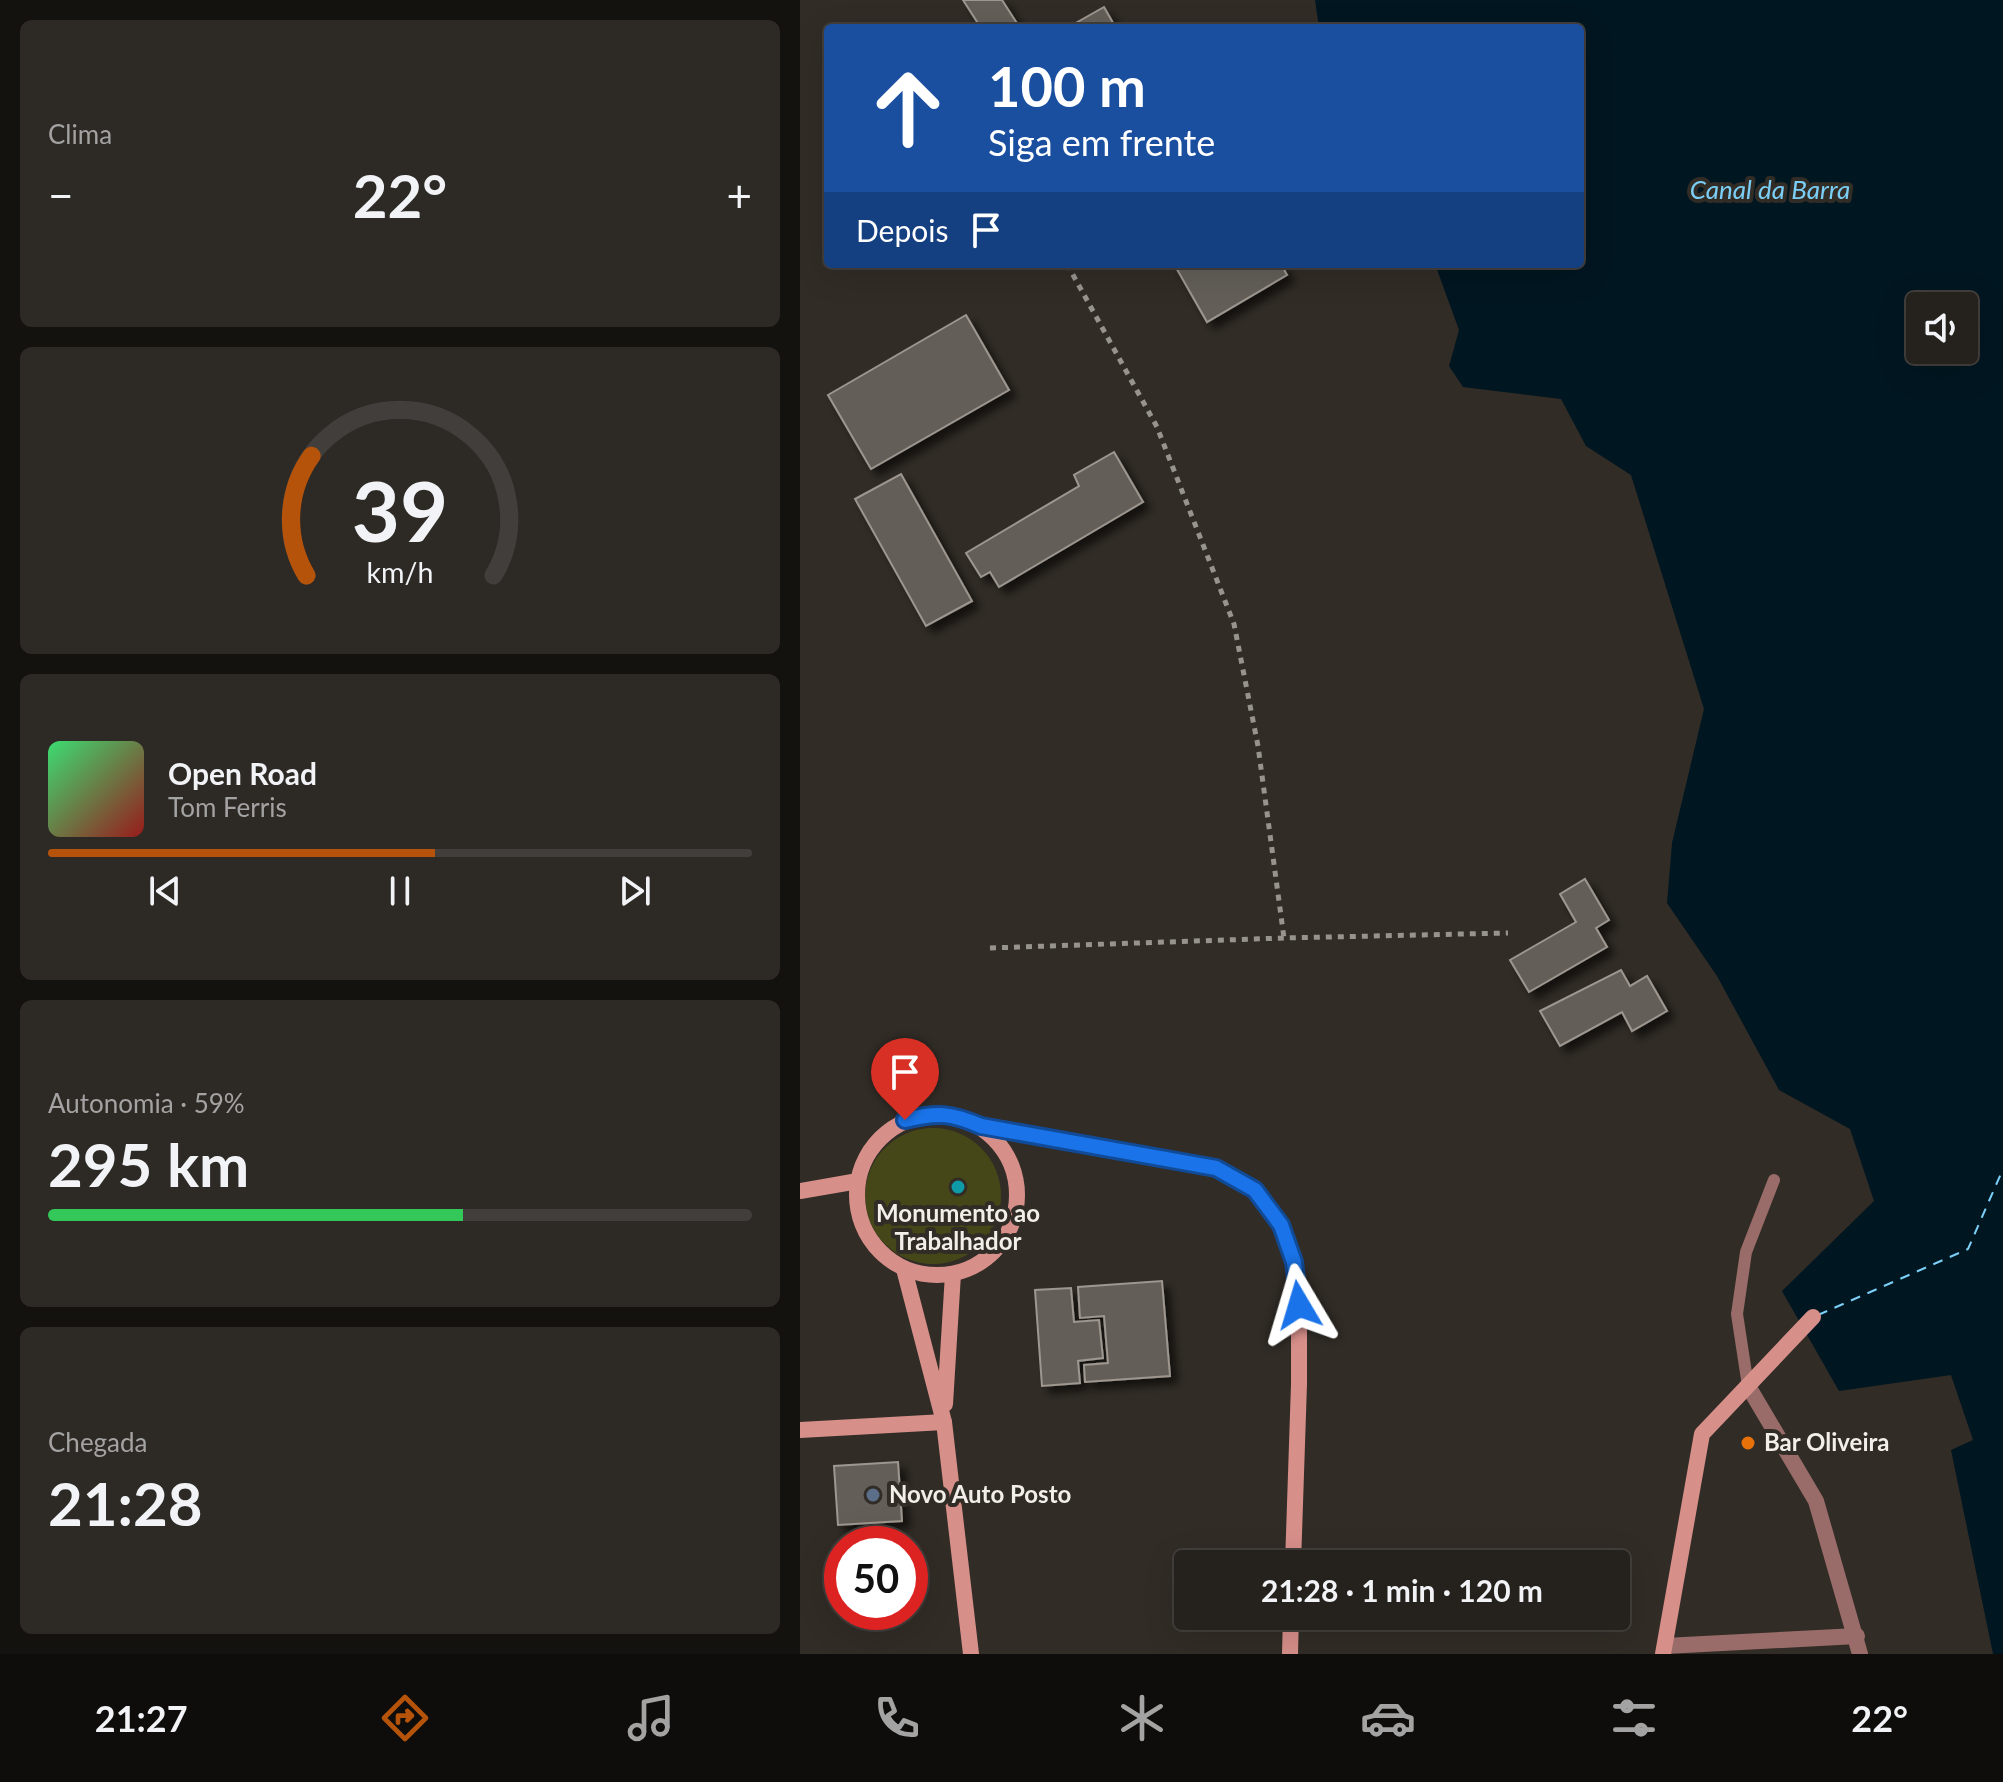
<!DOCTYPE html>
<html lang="pt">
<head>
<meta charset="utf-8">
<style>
  :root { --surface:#25211c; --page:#2d2925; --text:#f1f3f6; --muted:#a3a3a3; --line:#423e3b; --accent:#b45309 }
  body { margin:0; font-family:Lato,sans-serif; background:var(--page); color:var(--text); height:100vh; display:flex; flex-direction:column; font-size:30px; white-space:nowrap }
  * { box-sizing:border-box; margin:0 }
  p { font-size:26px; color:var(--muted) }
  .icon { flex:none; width:44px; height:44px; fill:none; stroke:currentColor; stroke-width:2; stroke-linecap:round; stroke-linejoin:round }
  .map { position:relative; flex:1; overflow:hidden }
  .details { display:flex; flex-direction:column; gap:20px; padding:20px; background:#14120f; width:800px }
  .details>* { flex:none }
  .banner { position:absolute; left:24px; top:24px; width:760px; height:244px; border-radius:8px; box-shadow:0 8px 32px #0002,0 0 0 2px var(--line); background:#1a4fa0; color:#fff; overflow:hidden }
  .buttons { position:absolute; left:1106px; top:292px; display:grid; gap:16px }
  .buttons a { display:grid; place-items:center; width:72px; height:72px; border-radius:8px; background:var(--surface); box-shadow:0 8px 32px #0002,0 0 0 2px var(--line); font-size:40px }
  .speed { position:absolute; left:24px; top:1526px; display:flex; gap:16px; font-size:40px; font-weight:700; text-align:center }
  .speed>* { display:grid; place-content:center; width:104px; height:104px; border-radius:50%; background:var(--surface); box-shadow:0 8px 32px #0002,0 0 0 2px var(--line); line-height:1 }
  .speed .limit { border:12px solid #d22; background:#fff; color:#111 }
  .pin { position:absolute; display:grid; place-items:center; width:68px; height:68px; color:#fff; margin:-82px -34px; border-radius:50% 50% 50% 0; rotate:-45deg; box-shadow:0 0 8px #0007 }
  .pin .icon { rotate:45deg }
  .me { position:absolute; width:88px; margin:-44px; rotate:353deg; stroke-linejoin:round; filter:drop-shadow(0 0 6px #0008) }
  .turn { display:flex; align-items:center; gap:28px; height:168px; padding:0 32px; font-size:36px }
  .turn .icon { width:104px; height:104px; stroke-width:2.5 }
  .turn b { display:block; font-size:56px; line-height:68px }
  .then { display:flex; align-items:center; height:76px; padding:0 32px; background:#0003; gap:16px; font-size:30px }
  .big { font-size:60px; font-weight:700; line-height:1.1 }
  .details .tile { flex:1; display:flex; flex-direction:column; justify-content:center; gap:12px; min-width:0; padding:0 28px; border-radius:12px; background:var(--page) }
  .details .dial { align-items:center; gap:0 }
  .dial svg { height:208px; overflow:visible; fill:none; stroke:var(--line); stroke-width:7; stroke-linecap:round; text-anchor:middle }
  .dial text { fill:var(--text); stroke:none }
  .song { display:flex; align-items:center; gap:24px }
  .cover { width:96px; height:96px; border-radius:12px; background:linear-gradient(135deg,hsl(140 70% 55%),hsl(0 70% 35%)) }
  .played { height:8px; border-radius:4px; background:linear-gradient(90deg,var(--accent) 55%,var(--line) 55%) }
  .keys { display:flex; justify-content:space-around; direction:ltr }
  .heat { display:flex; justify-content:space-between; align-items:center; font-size:44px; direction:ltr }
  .charge { height:12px; border-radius:6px; background:linear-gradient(90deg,#34c759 59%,var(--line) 0) }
  .trip { position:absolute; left:374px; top:1550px; width:456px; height:80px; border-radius:8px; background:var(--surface); box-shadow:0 8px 32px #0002,0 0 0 2px var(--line); font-weight:700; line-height:80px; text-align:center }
  .dock { display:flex; height:128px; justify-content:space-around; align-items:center; background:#0f0d0b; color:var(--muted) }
  .dock .icon { width:56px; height:56px }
  .dock .on { color:var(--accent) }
  .dock b { font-size:36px; color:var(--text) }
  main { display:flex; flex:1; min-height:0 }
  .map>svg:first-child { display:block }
  .green { fill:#464718 }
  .water { fill:#001621; fill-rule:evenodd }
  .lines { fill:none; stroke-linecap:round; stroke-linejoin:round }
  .ferry { stroke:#7bcff7; stroke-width:2; stroke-dasharray:10 8; stroke-linecap:butt }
  .building { fill:#645e58; stroke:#9d9790; stroke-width:2; filter:url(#shadow) }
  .path { stroke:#97938e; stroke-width:5; stroke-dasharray:6 6; stroke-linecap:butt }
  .service { stroke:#996c69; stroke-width:12 }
  .minor { stroke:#996c69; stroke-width:16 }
  .secondary { stroke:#d78f8a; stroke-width:16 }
  .route-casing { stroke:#114b97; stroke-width:20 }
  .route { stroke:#1a73e8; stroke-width:14 }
  .culture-dot { fill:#0f9aa8; stroke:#312c26; stroke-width:3 }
  .food-dot { fill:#e8710a; stroke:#312c26; stroke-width:3 }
  .service-dot { fill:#5c6f8a; stroke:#312c26; stroke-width:3 }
  .labels { text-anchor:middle; stroke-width:8; stroke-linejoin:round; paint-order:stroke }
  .poi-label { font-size:24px; font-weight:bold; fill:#f2eeea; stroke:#312c26; text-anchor:start }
  .water-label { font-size:26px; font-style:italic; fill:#7bcff7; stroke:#312c26 }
</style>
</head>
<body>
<main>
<section class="details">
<div class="tile"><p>Clima</p>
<div class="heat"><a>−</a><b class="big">22°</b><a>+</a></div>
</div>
<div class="tile dial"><svg viewBox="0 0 100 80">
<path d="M14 69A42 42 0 1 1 86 69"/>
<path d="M14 69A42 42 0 0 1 16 23" stroke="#b45309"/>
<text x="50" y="56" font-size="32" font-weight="700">39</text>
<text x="50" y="72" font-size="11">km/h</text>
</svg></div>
<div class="tile">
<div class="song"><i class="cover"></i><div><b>Open Road</b><p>Tom Ferris</p></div></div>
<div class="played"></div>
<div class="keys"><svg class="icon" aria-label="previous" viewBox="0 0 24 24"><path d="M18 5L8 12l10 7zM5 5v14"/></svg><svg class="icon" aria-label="pause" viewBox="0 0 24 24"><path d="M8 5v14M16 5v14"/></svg><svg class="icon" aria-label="next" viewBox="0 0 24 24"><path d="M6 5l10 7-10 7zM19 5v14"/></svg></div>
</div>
<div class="tile"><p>Autonomia · 59%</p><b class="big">295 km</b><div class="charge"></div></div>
<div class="tile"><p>Chegada</p><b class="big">21:28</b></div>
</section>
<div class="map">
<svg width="1203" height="1654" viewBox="0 0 1203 1654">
  <defs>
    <filter id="shadow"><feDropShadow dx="7" dy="7" stdDeviation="4" flood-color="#0009"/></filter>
  </defs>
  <rect width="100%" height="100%" fill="#312c26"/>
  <circle class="green" cx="133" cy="1196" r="68"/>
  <path class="water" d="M515 0H1203V1654H1193L1151 1450 1173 1440 1151 1375 1039 1391 982 1291 1074 1201 1050 1129 979 1090 917 976 867 903 872 843 904 709 831 475 786 446 761 399 663 387 649 366 659 330 635 264H780V28H519ZM1120 306H1164V350H1120Z"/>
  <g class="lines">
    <polyline class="ferry" points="1018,1315 1168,1249 1203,1169"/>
  </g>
  <g class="building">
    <polygon points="163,0 202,0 220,28 181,28"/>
    <polygon points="304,7 316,28 267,28"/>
    <polygon points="374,264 481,264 487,275 407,322"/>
    <polygon points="166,315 209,390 71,469 28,395"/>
    <polygon points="314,452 343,502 199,587 190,572 181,577 166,553 279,486 274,475"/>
    <polygon points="101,474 172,601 126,626 55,499"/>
    <polygon points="785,879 809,920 796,928 807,947 729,992 710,960 776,922 760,894"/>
    <polygon points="821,970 830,986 847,976 867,1011 832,1031 822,1012 760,1046 740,1011"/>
    <polygon points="362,1281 370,1376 285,1382 284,1365 308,1363 304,1316 280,1318 278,1287"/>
    <polygon points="271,1288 274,1322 299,1320 303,1358 278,1361 280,1383 242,1386 235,1290"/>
    <polygon points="98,1462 102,1521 38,1525 34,1466"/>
  </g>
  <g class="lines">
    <g class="path">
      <polyline points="267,264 357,427 434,624 458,746 484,938"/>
      <polyline points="190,948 484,938 708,933"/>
    </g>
    <polyline class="service" points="948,1386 937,1314 946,1252 974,1180"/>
    <g class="minor">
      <polyline points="948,1386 1016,1501 1060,1654"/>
      <polyline points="865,1646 1057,1636"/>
    </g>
    <g class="secondary">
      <circle cx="137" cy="1195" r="80"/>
      <polyline points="181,1126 416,1168 455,1190 481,1225 494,1262 499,1305 499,1384 493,1564"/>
      <polyline points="0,1191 58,1181"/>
      <polyline points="104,1269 144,1422 171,1654"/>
      <polyline points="145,1404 153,1274"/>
      <polyline points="0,1430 144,1422"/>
      <polyline points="490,1654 491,1616"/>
      <polyline points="863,1654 902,1434 1013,1317"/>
    </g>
  </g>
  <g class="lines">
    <defs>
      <path id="route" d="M105 1120C137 1112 151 1113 181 1126L416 1168 455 1190 481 1225 494 1262 499 1305"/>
    </defs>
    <use href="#route" class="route-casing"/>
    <use href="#route" class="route"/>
  </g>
  <circle class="culture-dot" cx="158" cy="1187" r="8"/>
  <circle class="food-dot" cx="948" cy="1443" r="8"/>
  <circle class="service-dot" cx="73" cy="1495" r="8"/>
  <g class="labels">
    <g class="poi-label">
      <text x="158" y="1222" text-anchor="middle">Monumento ao<tspan x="158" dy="28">Trabalhador</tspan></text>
      <text x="964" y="1451">Bar Oliveira</text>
      <text x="89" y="1503">Novo Auto Posto</text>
    </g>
    <g class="water-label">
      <text x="970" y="199">Canal da Barra</text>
    </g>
  </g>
</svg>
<div class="buttons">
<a><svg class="icon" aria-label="sound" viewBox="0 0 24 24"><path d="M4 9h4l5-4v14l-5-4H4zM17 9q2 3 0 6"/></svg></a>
</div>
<div class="speed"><div class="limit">50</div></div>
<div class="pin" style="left:105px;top:1120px;background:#d93025"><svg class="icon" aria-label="arrive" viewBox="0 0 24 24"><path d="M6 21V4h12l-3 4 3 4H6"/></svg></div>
<svg class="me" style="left:499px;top:1305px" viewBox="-20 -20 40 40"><path d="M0-17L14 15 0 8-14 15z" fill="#1a73e8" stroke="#fff" stroke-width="4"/></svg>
<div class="trip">21:28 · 1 min · 120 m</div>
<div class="banner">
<div class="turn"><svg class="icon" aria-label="ahead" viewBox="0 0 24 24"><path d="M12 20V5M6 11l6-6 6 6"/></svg><div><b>100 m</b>Siga em frente</div></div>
<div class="then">Depois<svg class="icon" aria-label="arrive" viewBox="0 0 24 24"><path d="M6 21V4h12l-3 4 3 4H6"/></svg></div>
</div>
</div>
</main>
<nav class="dock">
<b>21:27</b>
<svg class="icon on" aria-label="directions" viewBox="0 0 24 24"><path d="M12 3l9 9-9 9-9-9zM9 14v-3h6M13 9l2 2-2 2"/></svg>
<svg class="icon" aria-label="music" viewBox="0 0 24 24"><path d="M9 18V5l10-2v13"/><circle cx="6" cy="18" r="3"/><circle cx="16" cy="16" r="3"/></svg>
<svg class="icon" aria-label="phone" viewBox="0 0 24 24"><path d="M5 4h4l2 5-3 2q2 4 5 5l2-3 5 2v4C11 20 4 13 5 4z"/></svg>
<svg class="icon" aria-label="climate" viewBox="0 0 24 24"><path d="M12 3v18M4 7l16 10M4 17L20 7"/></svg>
<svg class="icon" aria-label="car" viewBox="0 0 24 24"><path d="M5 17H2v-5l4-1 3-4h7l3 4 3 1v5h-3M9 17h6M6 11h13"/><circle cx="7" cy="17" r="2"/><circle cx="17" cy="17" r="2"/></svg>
<svg class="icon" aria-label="filters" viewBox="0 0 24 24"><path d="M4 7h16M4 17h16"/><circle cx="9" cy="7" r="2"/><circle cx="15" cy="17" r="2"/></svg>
<b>22°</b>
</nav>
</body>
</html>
